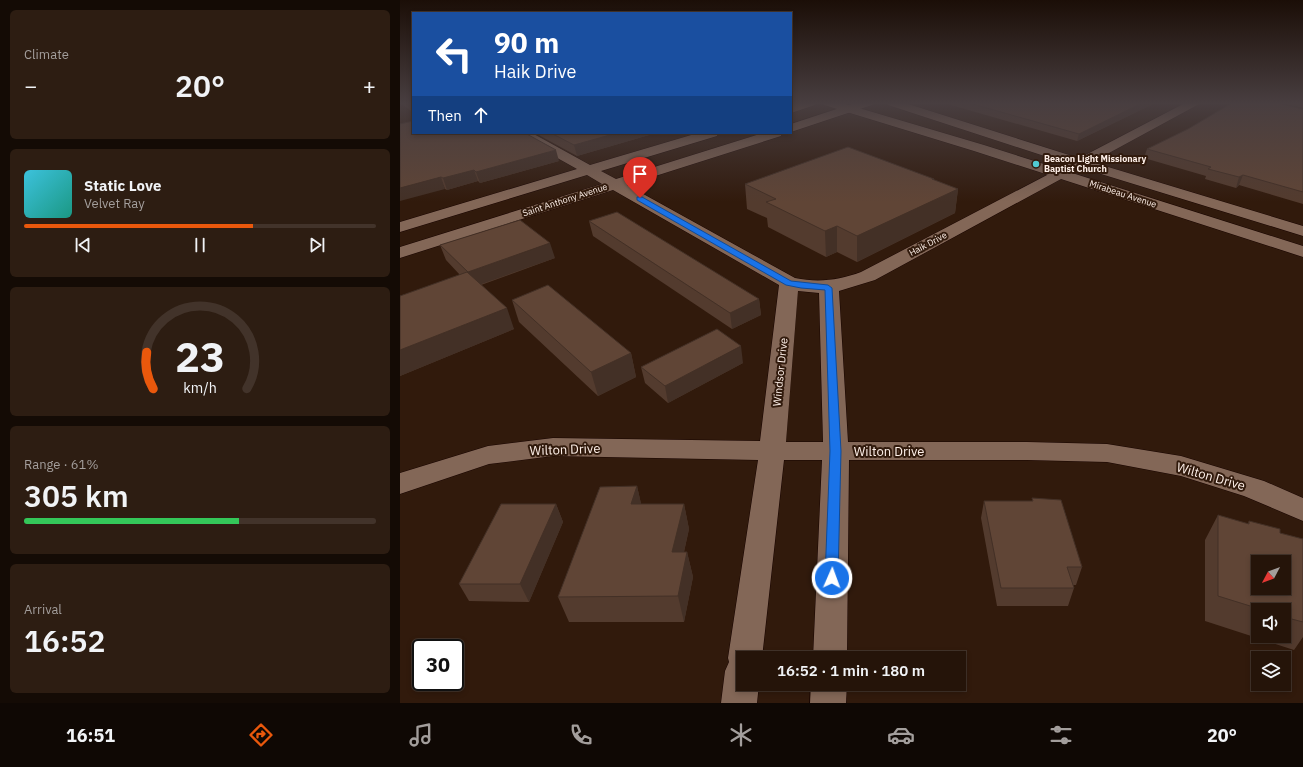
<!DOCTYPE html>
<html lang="en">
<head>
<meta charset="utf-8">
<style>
  :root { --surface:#251409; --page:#2d1d12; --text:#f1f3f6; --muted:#a39e9c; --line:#42332a; --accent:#ea580c }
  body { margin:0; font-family:"IBM Plex Sans",sans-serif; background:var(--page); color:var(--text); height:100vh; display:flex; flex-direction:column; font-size:15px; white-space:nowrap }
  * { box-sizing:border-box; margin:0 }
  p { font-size:13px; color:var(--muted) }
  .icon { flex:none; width:22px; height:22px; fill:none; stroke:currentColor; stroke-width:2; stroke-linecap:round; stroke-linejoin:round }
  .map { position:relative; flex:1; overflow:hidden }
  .details { display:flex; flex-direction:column; gap:10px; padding:10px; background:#140b05; width:400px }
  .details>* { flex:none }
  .banner { position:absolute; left:12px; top:12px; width:380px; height:122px; border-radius:0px; box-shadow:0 2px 6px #0003,0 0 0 1px var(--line); background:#1a4fa0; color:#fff; overflow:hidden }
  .needle { width:26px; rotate:229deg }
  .fabs { position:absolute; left:851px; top:555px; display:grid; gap:8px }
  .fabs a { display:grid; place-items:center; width:40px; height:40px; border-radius:0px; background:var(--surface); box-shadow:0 2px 6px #0003,0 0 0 1px var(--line); font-size:20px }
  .speed { position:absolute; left:12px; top:639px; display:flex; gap:8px; font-size:20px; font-weight:700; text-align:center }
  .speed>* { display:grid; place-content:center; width:52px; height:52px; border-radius:50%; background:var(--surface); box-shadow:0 2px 6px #0003,0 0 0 1px var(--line); line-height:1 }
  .speed .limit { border:2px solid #111; border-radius:6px; background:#fff; color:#111 }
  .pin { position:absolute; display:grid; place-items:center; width:34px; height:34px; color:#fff; margin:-41px -17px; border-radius:50% 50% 50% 0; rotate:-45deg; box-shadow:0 0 4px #0007 }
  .pin .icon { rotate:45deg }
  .me { position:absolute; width:44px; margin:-22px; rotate:2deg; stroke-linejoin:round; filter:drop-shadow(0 0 3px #0008) }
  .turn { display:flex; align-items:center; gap:14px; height:84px; padding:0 16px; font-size:18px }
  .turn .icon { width:52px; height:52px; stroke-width:2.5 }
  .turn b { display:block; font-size:28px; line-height:34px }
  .then { display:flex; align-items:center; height:38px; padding:0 16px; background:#0003; gap:8px; font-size:15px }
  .big { font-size:30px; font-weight:600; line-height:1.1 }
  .details .card { flex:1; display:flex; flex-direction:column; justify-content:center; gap:6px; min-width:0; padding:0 14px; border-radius:6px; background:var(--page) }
  .details .dial { align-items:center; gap:0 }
  .dial svg { height:104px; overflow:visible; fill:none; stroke:var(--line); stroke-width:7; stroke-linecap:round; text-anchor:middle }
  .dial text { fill:var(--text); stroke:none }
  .song { display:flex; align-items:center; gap:12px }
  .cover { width:48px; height:48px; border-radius:6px; background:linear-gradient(135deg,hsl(190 70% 55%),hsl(170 70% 35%)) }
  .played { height:4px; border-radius:2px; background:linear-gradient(90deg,var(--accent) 65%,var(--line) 65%) }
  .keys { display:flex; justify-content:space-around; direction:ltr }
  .heat { display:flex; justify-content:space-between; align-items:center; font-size:22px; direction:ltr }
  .charge { height:6px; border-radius:3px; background:linear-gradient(90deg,#34c759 61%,var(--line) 0) }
  .trip { position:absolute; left:336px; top:651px; width:230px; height:40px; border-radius:0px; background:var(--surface); box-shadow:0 2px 6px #0003,0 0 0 1px var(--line); font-weight:600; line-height:40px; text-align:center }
  .tab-bar { display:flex; height:64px; justify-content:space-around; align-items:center; background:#0f0804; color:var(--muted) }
  .tab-bar .icon { width:28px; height:28px }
  .tab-bar .selected { color:var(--accent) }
  .tab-bar b { font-size:18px; color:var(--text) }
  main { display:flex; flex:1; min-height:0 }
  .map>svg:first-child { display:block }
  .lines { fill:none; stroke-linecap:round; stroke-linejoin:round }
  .street-casing { stroke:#180400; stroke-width:1 }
  .secondary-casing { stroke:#180400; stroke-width:1 }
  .street { fill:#836757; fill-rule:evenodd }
  .secondary { fill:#836757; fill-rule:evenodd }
  .wall { fill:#533b2e; fill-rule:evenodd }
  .shaded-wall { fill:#433026 }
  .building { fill:#604536; stroke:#433026; fill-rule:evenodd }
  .route { fill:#1a73e8; stroke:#114b97 }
  .poi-dot { fill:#51ccd3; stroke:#311a0c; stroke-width:1.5 }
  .labels { text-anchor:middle; stroke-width:4; stroke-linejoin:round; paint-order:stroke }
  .far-poi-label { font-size:9px; font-weight:bold; fill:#fef0e9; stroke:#311a0c; text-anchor:start }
  .far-street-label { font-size:9px; fill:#fef0e9; stroke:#311a0c }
  .street-label { font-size:11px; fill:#fef0e9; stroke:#311a0c }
  .near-street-label { font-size:13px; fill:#fef0e9; stroke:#311a0c }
</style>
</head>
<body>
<main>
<section class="details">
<div class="card"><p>Climate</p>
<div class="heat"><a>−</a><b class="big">20°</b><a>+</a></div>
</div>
<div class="card">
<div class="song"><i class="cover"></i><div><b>Static Love</b><p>Velvet Ray</p></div></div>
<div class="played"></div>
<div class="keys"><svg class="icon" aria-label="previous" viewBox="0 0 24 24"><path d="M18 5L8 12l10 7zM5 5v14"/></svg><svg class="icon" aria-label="pause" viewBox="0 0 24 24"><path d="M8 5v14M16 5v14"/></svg><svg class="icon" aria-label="next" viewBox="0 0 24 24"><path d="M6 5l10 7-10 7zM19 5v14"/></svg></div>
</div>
<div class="card dial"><svg viewBox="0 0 100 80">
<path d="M14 69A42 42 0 1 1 86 69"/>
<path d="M14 69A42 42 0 0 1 9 41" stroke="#ea580c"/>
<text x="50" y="56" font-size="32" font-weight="700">23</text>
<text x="50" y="72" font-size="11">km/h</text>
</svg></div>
<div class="card"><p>Range · 61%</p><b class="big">305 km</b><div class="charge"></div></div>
<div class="card"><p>Arrival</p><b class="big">16:52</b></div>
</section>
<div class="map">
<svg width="903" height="703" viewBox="0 0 903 703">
  <rect width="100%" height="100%" fill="#311a0c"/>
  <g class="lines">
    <defs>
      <g id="street">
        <polygon points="397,103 417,103 415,105 391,113 391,105"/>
        <polygon points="455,103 474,103 472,105 391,132 391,124"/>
        <path d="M785 103H801L475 280 439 291 448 442H627L707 444 781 456 864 481 903 498V521L844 496 781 476 707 462 627 460H449L447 658H413L422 460H384L362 658H343V684H359L357 703H321L325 671 329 662 328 658 358 460 153 456 89 464 0 494V473L88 446 153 438 360 441 379 285 213 190 0 258V247L202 184 187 175 0 232V222L177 169 118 136 117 133H132L190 165 298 133H318L317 136 201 171 216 179 363 133H382L381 136 227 185 395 278C419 283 439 280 461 272ZM398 291 419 293 423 442H386Z"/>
        <polygon points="411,684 447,684 446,703 410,703"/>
      </g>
      <g id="secondary">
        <polygon points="422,103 442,103 584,145 903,246 903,257 574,151 424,105"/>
        <polygon points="486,103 505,103 685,160 903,226 903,236 675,166 488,105"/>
      </g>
    </defs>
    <use href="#street" class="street-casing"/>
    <use href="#secondary" class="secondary-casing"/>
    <use href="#street" class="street"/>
    <use href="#secondary" class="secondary"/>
  </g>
  <g class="wall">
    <polygon points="0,103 13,103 13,112"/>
    <polygon points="544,103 755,103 677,141"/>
    <polygon points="880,103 903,103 903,108"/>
    <polygon points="903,109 903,204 839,185 836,188 805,179 806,176 744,158 747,149"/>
    <polygon points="13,121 159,161 80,183 78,181 47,190 45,189"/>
    <polygon points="135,133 256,133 177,156"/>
    <polygon points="534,179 534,180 558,189 555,213 457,262 437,252 426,257 368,227 367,218 347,209 345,184"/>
    <polygon points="189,221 359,299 361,315 332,329 193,236"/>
    <polygon points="40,245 155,258 81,285 114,329 0,376 0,296 60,275 46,260"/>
    <polygon points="112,300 231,353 236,377 198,396 119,322"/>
    <polygon points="343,363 268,403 245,383 241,367"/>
    <polygon points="237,486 241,504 284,504 289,529 284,552 287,552 293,577 284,622 169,622 158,597"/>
    <polygon points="632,498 682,567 676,585 673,585 674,588 668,606 597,606 581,518 584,501 632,501"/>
    <polygon points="156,504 163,522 129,602 69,601 59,584"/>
    <path d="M818 515 848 524 849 521 880 533 903 539V637L894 650 805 621V540ZM858 610H884V636H858Z"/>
  </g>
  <g class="shaded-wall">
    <polygon points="742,103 755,103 677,141 679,134"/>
    <polygon points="217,133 256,133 177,156 174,145"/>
    <polygon points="156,150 159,161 80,183 76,172"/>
    <polygon points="74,170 78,181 47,190 43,178"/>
    <polygon points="843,175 839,185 836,188 839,177"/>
    <polygon points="41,177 45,189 0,201 0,188"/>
    <polygon points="532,179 534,179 533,201 558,189 555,213 457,262 457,236"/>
    <polygon points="437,226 437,252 426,257 425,231"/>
    <polygon points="150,243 155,258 73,287 68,272"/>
    <polygon points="359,299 361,315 332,329 330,313"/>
    <polygon points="107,308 114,329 0,376 0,350"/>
    <polygon points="341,346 343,363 268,403 265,386"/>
    <polygon points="231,353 236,377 198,396 191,372"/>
    <polygon points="237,486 243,512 231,504"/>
    <polygon points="156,504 163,522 129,602 120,584"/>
    <polygon points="284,504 289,529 278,578 272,552"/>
    <polygon points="287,552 293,577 284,622 278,596"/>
  </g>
  <g class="building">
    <polygon points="569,103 742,103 679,134"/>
    <polygon points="832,103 877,103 903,109 903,192 843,175 839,177 808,169 811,167 747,149 788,129"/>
    <polygon points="13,121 13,133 125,133 156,150 76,172 74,170 43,178 41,177 0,188 0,124"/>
    <polygon points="151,133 217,133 174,145"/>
    <polygon points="448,147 534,179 532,179 558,189 457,236 437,226 425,231 366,202 376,199 345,184"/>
    <polygon points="217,212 359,299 330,313 189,221"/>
    <polygon points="120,220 150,243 68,272 40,245"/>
    <polygon points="67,272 107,308 0,350 0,296"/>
    <polygon points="148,285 231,353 191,372 112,300"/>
    <polygon points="317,329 341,346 265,386 241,367"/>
    <polygon points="237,486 231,504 284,504 272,552 287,552 278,596 158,597 200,487"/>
    <polygon points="632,498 661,500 682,567 667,567 674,588 601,588 584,501 633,501"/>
    <polygon points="101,504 156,504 120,584 59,584"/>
    <path d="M818 515 849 524V521L880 529V533L903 539V622L884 617V610H863L818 596ZM858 562H884V588H858Z"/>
  </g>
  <linearGradient id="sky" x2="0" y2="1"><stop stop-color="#1b0e07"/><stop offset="0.51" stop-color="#483e40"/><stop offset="1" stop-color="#483e40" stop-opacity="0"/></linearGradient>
  <rect width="903" height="202" fill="url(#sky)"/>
  <polygon class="route" points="237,197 242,197 391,281 428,285 432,288 441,451 438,578 437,582 432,584 427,582 425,578 430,451 425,290 401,288 386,285 237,200"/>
  <circle class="poi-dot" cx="636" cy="164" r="4"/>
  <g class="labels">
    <g class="far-poi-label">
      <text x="644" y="162">Beacon Light Missionary<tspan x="644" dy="10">Baptist Church</tspan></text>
    </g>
    <g class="far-street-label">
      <text transform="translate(723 194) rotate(18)" y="3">Mirabeau Avenue</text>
      <text transform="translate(165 200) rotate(-18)" y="3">Saint Anthony Avenue</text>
      <text transform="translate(528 244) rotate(-28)" y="3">Haik Drive</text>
    </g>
    <g class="street-label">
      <text transform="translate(380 372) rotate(-84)" y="4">Windsor Drive</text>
    </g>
    <g class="near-street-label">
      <text transform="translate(165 449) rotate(-2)" y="5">Wilton Drive</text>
      <text x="489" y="456">Wilton Drive</text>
      <text transform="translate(811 476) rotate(16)" y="5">Wilton Drive</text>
    </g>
  </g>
</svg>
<div class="fabs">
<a><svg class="needle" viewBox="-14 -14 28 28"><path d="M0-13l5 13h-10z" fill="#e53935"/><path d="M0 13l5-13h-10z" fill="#a39e9c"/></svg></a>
<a><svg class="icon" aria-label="sound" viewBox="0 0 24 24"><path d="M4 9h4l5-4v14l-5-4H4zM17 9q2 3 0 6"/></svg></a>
<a><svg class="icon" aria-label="layers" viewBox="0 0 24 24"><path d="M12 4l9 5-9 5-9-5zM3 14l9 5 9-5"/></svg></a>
</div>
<div class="speed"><div class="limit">30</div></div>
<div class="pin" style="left:240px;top:198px;background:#d93025"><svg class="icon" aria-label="arrive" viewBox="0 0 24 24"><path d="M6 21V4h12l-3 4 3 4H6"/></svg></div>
<svg class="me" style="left:432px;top:578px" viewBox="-20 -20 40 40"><circle r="17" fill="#1a73e8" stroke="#fff" stroke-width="3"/><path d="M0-11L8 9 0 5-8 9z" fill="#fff"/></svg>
<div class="trip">16:52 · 1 min · 180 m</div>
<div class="banner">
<div class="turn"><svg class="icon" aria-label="left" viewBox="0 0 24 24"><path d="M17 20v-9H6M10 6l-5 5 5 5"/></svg><div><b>90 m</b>Haik Drive</div></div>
<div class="then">Then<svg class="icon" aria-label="ahead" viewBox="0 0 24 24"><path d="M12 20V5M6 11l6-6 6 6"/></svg></div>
</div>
</div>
</main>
<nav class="tab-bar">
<b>16:51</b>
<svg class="icon selected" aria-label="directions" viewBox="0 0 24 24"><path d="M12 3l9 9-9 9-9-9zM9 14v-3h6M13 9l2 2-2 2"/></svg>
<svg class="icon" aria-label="music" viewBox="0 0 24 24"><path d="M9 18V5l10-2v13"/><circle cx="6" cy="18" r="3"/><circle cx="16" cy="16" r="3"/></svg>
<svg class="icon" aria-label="phone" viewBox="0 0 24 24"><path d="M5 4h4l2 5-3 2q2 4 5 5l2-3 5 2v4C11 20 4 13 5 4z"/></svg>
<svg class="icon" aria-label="climate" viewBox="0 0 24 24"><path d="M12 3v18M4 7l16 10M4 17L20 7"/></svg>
<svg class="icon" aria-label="car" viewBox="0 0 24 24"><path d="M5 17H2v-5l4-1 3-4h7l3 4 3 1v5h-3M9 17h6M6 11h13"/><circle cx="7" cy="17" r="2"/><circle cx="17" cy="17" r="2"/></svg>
<svg class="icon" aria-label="filters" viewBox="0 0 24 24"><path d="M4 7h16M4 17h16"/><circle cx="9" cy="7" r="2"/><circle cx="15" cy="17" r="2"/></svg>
<b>20°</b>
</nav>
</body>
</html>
